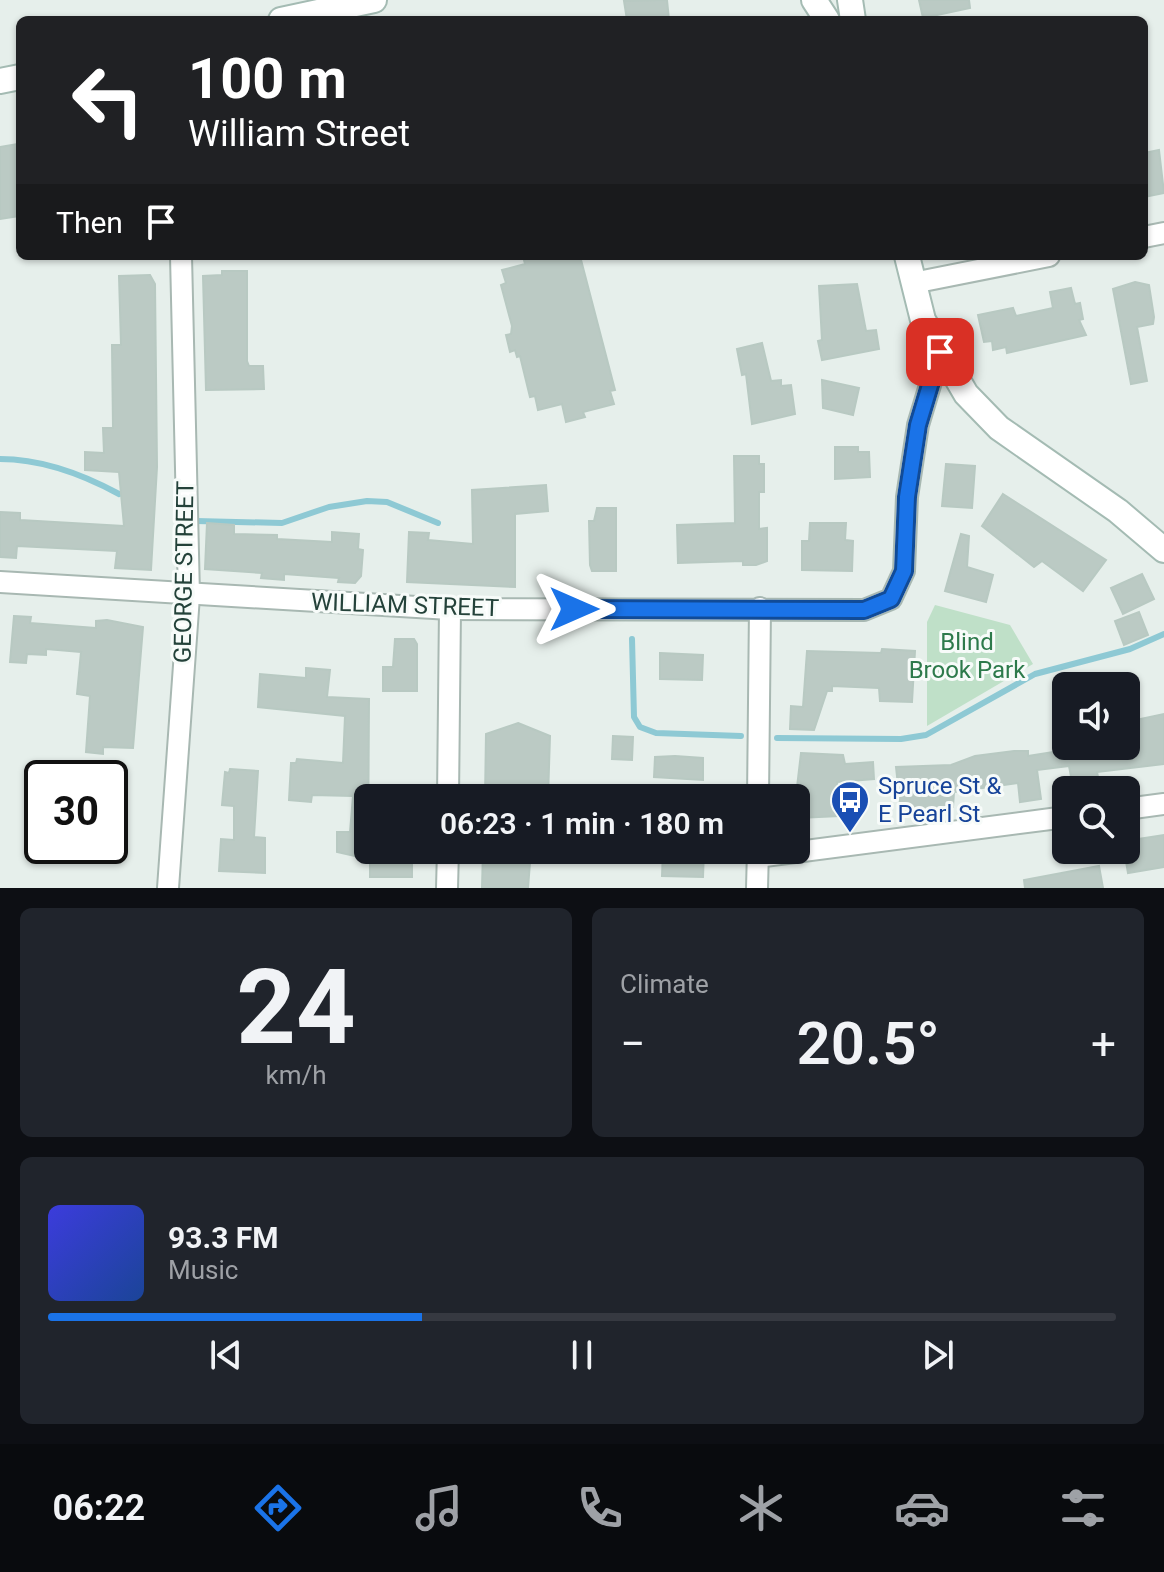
<!DOCTYPE html>
<html lang="en">
<head>
<meta charset="utf-8">
<style>
  :root { --surface:#171b24; --page:#20242c; --text:#f1f3f6; --muted:#9ea1a6; --line:#363941; --accent:#1a73e8 }
  body { margin:0; font-family:Roboto,sans-serif; background:var(--page); color:var(--text); height:100vh; display:flex; flex-direction:column; font-size:30px; white-space:nowrap }
  * { box-sizing:border-box; margin:0 }
  p { font-size:26px; color:var(--muted) }
  .icon { flex:none; width:44px; height:44px; fill:none; stroke:currentColor; stroke-width:2; stroke-linecap:round; stroke-linejoin:round }
  .map { position:relative; height:888px; overflow:hidden }
  .sheet { display:flex; flex-direction:column; gap:20px; padding:20px; background:#0d0f14; flex:1 }
  .sheet>* { flex:none }
  .top-card { position:absolute; left:16px; top:16px; width:1132px; height:244px; border-radius:12px; box-shadow:0 2px 6px #0004; background:#202124; color:#fff; overflow:hidden }
  .buttons { position:absolute; left:1052px; top:672px; display:grid; gap:16px }
  .buttons a { display:grid; place-items:center; width:88px; height:88px; border-radius:12px; background:var(--surface); box-shadow:0 2px 6px #0004; font-size:40px }
  .speed { position:absolute; left:24px; top:760px; display:flex; gap:16px; font-size:40px; font-weight:700; text-align:center }
  .speed>* { display:grid; place-content:center; width:104px; height:104px; border-radius:50%; background:var(--surface); box-shadow:0 2px 6px #0004; line-height:1 }
  .speed .limit { border:4px solid #111; border-radius:12px; background:#fff; color:#111 }
  .pin { position:absolute; display:grid; place-items:center; width:68px; height:68px; color:#fff; margin:-34px; border-radius:16px; box-shadow:0 4px 12px #0006 }
  .me { position:absolute; width:88px; margin:-44px; rotate:90deg; stroke-linejoin:round; filter:drop-shadow(0 0 6px #0008) }
  .turn { display:flex; align-items:center; gap:28px; height:168px; padding:0 40px; font-size:36px }
  .turn .icon { width:104px; height:104px; stroke-width:2.5 }
  .turn b { display:block; font-size:56px; line-height:68px }
  .then { display:flex; align-items:center; height:76px; padding:0 40px; background:#0003; gap:16px; font-size:30px }
  .big { font-size:60px; font-weight:600; line-height:1.1 }
  .sheet .tile { flex:1; display:flex; flex-direction:column; justify-content:center; gap:12px; min-width:0; padding:0 28px; border-radius:12px; background:var(--page) }
  .sheet .dial { align-items:center; gap:0 }
  .dial b { font-size:104px; line-height:1 }
  .song { display:flex; align-items:center; gap:24px }
  .cover { width:96px; height:96px; border-radius:12px; background:linear-gradient(135deg,hsl(240 70% 55%),hsl(220 70% 35%)) }
  .played { height:8px; border-radius:4px; background:linear-gradient(90deg,var(--accent) 35%,var(--line) 35%) }
  .keys { display:flex; justify-content:space-around; direction:ltr }
  .heat { display:flex; justify-content:space-between; align-items:center; font-size:44px; direction:ltr }
  .sheet .tiles { flex:1; display:grid; gap:20px; grid-template-columns:1fr 1fr }
  .tile:last-child { grid-column:span 2 }
  .trip { position:absolute; left:354px; top:784px; width:456px; height:80px; border-radius:12px; background:var(--surface); box-shadow:0 2px 6px #0004; font-weight:600; line-height:80px; text-align:center }
  .tabs { display:flex; height:128px; justify-content:space-around; align-items:center; background:#090b0e; color:var(--muted) }
  .tabs .icon { width:56px; height:56px }
  .tabs .current { color:var(--accent) }
  .tabs b { font-size:36px; color:var(--text) }
  .map>svg:first-child { display:block }
  .green { fill:#bfe0c8 }
  .lines { fill:none; stroke-linecap:round; stroke-linejoin:round }
  .stream { stroke:#8ec9d4; stroke-width:6 }
  .building { fill:#bbcac4; stroke:#b8c9c2; stroke-width:2 }
  .street-casing { stroke:#a8b8b2; stroke-width:24 }
  .secondary-casing { stroke:#a4bbb3; stroke-width:28 }
  .street { stroke:#fff; stroke-width:20 }
  .secondary { stroke:#fff; stroke-width:24 }
  .route-casing { stroke:#114b97; stroke-width:20 }
  .route { stroke:#1a73e8; stroke-width:14 }
  .labels { text-anchor:middle; stroke-width:6; stroke-linejoin:round; paint-order:stroke }
  .street-label { font-size:24px; fill:#24423a; stroke:#f7fbf9 }
  .park-label { font-size:24px; fill:#2d7a4b; stroke:#f7fbf9 }
  .transit-label { font-size:24px; fill:#164399; stroke:#f7fbf9; text-anchor:start }
</style>
</head>
<body>
<div class="map">
<svg width="1164" height="888" viewBox="0 0 1164 888">
  <rect width="100%" height="100%" fill="#e6efeb"/>
  <polygon class="green" points="935,605 1010,625 1033,664 927,726 927,622"/>
  <g class="lines">
    <g class="stream">
      <path d="M0 459C43 459 82 474 119 494"/>
      <polyline points="196,521 282,523 329,507 367,501 387,502 438,523"/>
      <polyline points="632,639 634,717 640,727 656,733 741,736"/>
      <polyline points="777,738 901,739 926,735 1035,674 1130,649 1164,634"/>
    </g>
  </g>
  <g class="building">
    <polygon points="667,0 669,20 627,20 624,1"/>
    <polygon points="919,0 969,0 970,8 923,18"/>
    <polygon points="18,144 20,216 0,219 0,147"/>
    <polygon points="1159,150 1164,193 1144,197 1144,153"/>
    <polygon points="523,256 580,256 615,390 610,391 614,404 583,412 585,417 566,422 562,404 538,410 535,396 530,397 520,356 517,357 515,350 510,352 506,335 511,334 512,326 501,285 506,283 502,270 525,264"/>
    <polygon points="222,271 247,271 247,361 249,366 263,366 264,389 206,390 203,276 222,275"/>
    <polygon points="150,275 155,284 157,467 151,570 115,568 117,551 17,546 16,558 0,557 0,512 20,513 20,520 124,526 119,472 85,470 85,452 104,453 103,428 113,428 112,345 121,345 119,276"/>
    <polygon points="1135,282 1149,285 1154,317 1153,324 1137,327 1147,381 1131,384 1113,289"/>
    <polygon points="857,284 866,331 876,330 879,349 822,360 818,341 822,340 819,286"/>
    <polygon points="1071,288 1075,304 1080,303 1083,319 1079,320 1086,335 1007,353 1006,347 993,350 992,341 984,342 978,315 1013,308 1016,316 1053,308 1050,292"/>
    <polygon points="762,343 771,381 781,380 781,386 791,385 795,414 752,424 746,374 742,375 737,349"/>
    <polygon points="822,380 859,388 853,415 823,408"/>
    <polygon points="835,447 858,447 858,452 869,452 870,477 835,479"/>
    <polygon points="734,456 759,456 759,464 764,464 764,492 759,492 759,529 767,528 767,561 756,565 743,565 743,561 678,563 677,525 735,523"/>
    <polygon points="946,464 975,466 972,508 942,506"/>
    <polygon points="546,485 548,511 515,514 515,587 407,582 409,532 429,533 428,540 473,544 472,490"/>
    <polygon points="1003,494 1106,560 1083,591 1042,561 1034,567 982,526"/>
    <polygon points="597,508 616,508 616,571 592,571 590,565 589,521 594,521"/>
    <polygon points="207,523 234,525 234,534 277,535 277,539 332,542 332,532 359,534 358,549 363,550 361,576 355,583 338,582 339,578 284,574 284,580 261,578 262,573 205,569"/>
    <polygon points="810,523 846,523 845,540 853,541 852,571 802,570 802,541 809,541"/>
    <polygon points="961,534 969,536 967,567 993,575 986,602 945,591"/>
    <polygon points="1142,574 1154,599 1123,614 1111,588"/>
    <polygon points="1139,612 1148,635 1124,645 1115,621"/>
    <polygon points="14,616 31,617 30,623 96,628 96,621 107,620 143,627 133,748 103,747 103,754 86,752 90,696 77,694 81,652 46,649 46,655 27,654 26,663 10,662"/>
    <polygon points="395,639 414,639 417,644 417,691 383,691 383,667 393,667"/>
    <polygon points="882,649 915,651 912,702 880,701 879,688 832,686 832,691 827,691 814,730 790,729 791,706 803,707 807,651 881,653"/>
    <polygon points="660,653 703,655 702,680 660,679"/>
    <polygon points="306,668 330,670 327,697 369,699 368,859 337,852 337,832 350,832 353,796 312,795 311,802 289,800 291,763 296,763 297,759 343,763 345,716 258,707 260,674 306,678"/>
    <polygon points="1164,714 1164,764 1097,772 1099,782 1073,787 1069,766 1037,770 1041,799 1020,802 1018,783 954,792 953,807 901,813 896,767 951,765 975,756 1014,751 1028,751 1028,756 1066,750 1067,746 1126,746 1126,722"/>
    <polygon points="518,723 550,736 548,798 485,798 486,734"/>
    <polygon points="613,736 633,737 632,760 612,759"/>
    <polygon points="801,753 843,755 845,764 873,762 874,779 837,782 839,816 799,818 797,787"/>
    <polygon points="675,756 703,758 703,780 654,777 655,757"/>
    <polygon points="230,769 258,771 254,837 265,838 265,873 219,871 221,839 234,840 234,806 222,805 225,772 229,773"/>
    <polygon points="1164,835 1164,867 1128,873 1124,850 1126,841"/>
    <rect x="370" y="850" width="42" height="27"/>
    <polygon points="483,850 531,850 528,888 482,888"/>
    <polygon points="663,850 704,850 703,877 662,876"/>
    <polygon points="1099,866 1103,888 1025,888 1024,880"/>
  </g>
  <g class="lines">
    <defs>
      <g id="street">
        <polyline points="1144,237 1164,233"/>
        <polyline points="913,283 1049,256"/>
        <polyline points="0,582 450,609 864,610 891,599 904,571 907,497 918,425 940,352"/>
        <polyline points="448,798 450,609"/>
        <polyline points="758,798 760,608"/>
        <polyline points="1126,809 1164,804"/>
        <polyline points="758,857 1066,817"/>
        <polyline points="168,888 189,596 181,256"/>
        <polyline points="447,888 448,850"/>
        <polyline points="757,888 758,850"/>
      </g>
      <g id="secondary">
        <polyline points="814,0 827,20"/>
        <polyline points="850,0 853,20"/>
        <polyline points="281,20 374,0"/>
        <polyline points="0,81 20,77"/>
        <polyline points="907,256 923,320 966,394 999,428 1118,511 1164,550"/>
      </g>
    </defs>
    <use href="#street" class="street-casing"/>
    <use href="#secondary" class="secondary-casing"/>
    <use href="#street" class="street"/>
    <use href="#secondary" class="secondary"/>
  </g>
  <g class="lines">
    <defs>
      <polyline id="route" points="574,609 864,610 891,599 904,571 907,497 918,425 940,352"/>
    </defs>
    <use href="#route" class="route-casing"/>
    <use href="#route" class="route"/>
  </g>
  <defs>
    <symbol id="bus-pin" viewBox="-11 -11 22 30"><path d="M0 17L-7.5 6A9.5 9.5 0 1 1 7.5 6Z" fill="#1a4fb4" stroke="#f7fbf9"/><path d="M-5-6H5V4H4V6H2V4H-2V6H-4V4H-5ZM-3.5-4V0h7V-4ZM-3.5 1.2v1.5H-2V1.2ZM2 1.2v1.5H3.5V1.2Z" fill="#fff"/></symbol>
  </defs>
  <g fill-rule="evenodd">
    <use href="#bus-pin" x="828" y="778" width="44" height="60"/>
  </g>
  <g class="labels">
    <g class="street-label">
      <text transform="translate(184 572) rotate(-89)" y="8">GEORGE STREET</text>
      <text transform="translate(405 605) rotate(2)" y="8">WILLIAM STREET</text>
    </g>
    <g class="park-label">
      <text x="967" y="650">Blind<tspan x="967" dy="28">Brook Park</tspan></text>
    </g>
    <g class="transit-label">
      <text x="878" y="794">Spruce St &amp;<tspan x="878" dy="28">E Pearl St</tspan></text>
    </g>
  </g>
</svg>
<div class="buttons">
<a><svg class="icon" aria-label="sound" viewBox="0 0 24 24"><path d="M4 9h4l5-4v14l-5-4H4zM17 9q2 3 0 6"/></svg></a>
<a><svg class="icon" aria-label="search" viewBox="0 0 24 24"><circle cx="10" cy="10" r="6"/><path d="M15 15l6 6"/></svg></a>
</div>
<div class="speed"><div class="limit">30</div></div>
<div class="pin" style="left:940px;top:352px;background:#d93025"><svg class="icon" aria-label="arrive" viewBox="0 0 24 24"><path d="M6 21V4h12l-3 4 3 4H6"/></svg></div>
<svg class="me" style="left:574px;top:609px" viewBox="-20 -20 40 40"><path d="M0-17L14 15 0 8-14 15z" fill="#1a73e8" stroke="#fff" stroke-width="4"/></svg>
<div class="trip">06:23 · 1 min · 180 m</div>
<div class="top-card">
<div class="turn"><svg class="icon" aria-label="left" viewBox="0 0 24 24"><path d="M17 20v-9H6M10 6l-5 5 5 5"/></svg><div><b>100 m</b>William Street</div></div>
<div class="then">Then<svg class="icon" aria-label="arrive" viewBox="0 0 24 24"><path d="M6 21V4h12l-3 4 3 4H6"/></svg></div>
</div>
</div>
<section class="sheet">
<div class="tiles">
<div class="tile dial"><b>24</b><p>km/h</p></div>
<div class="tile"><p>Climate</p>
<div class="heat"><a>−</a><b class="big">20.5°</b><a>+</a></div>
</div>
<div class="tile">
<div class="song"><i class="cover"></i><div><b>93.3 FM</b><p>Music</p></div></div>
<div class="played"></div>
<div class="keys"><svg class="icon" aria-label="previous" viewBox="0 0 24 24"><path d="M18 5L8 12l10 7zM5 5v14"/></svg><svg class="icon" aria-label="pause" viewBox="0 0 24 24"><path d="M8 5v14M16 5v14"/></svg><svg class="icon" aria-label="next" viewBox="0 0 24 24"><path d="M6 5l10 7-10 7zM19 5v14"/></svg></div>
</div>
</div>
</section>
<nav class="tabs">
<b>06:22</b>
<svg class="icon current" aria-label="directions" viewBox="0 0 24 24"><path d="M12 3l9 9-9 9-9-9zM9 14v-3h6M13 9l2 2-2 2"/></svg>
<svg class="icon" aria-label="music" viewBox="0 0 24 24"><path d="M9 18V5l10-2v13"/><circle cx="6" cy="18" r="3"/><circle cx="16" cy="16" r="3"/></svg>
<svg class="icon" aria-label="phone" viewBox="0 0 24 24"><path d="M5 4h4l2 5-3 2q2 4 5 5l2-3 5 2v4C11 20 4 13 5 4z"/></svg>
<svg class="icon" aria-label="climate" viewBox="0 0 24 24"><path d="M12 3v18M4 7l16 10M4 17L20 7"/></svg>
<svg class="icon" aria-label="car" viewBox="0 0 24 24"><path d="M5 17H2v-5l4-1 3-4h7l3 4 3 1v5h-3M9 17h6M6 11h13"/><circle cx="7" cy="17" r="2"/><circle cx="17" cy="17" r="2"/></svg>
<svg class="icon" aria-label="filters" viewBox="0 0 24 24"><path d="M4 7h16M4 17h16"/><circle cx="9" cy="7" r="2"/><circle cx="15" cy="17" r="2"/></svg>
</nav>
</body>
</html>
